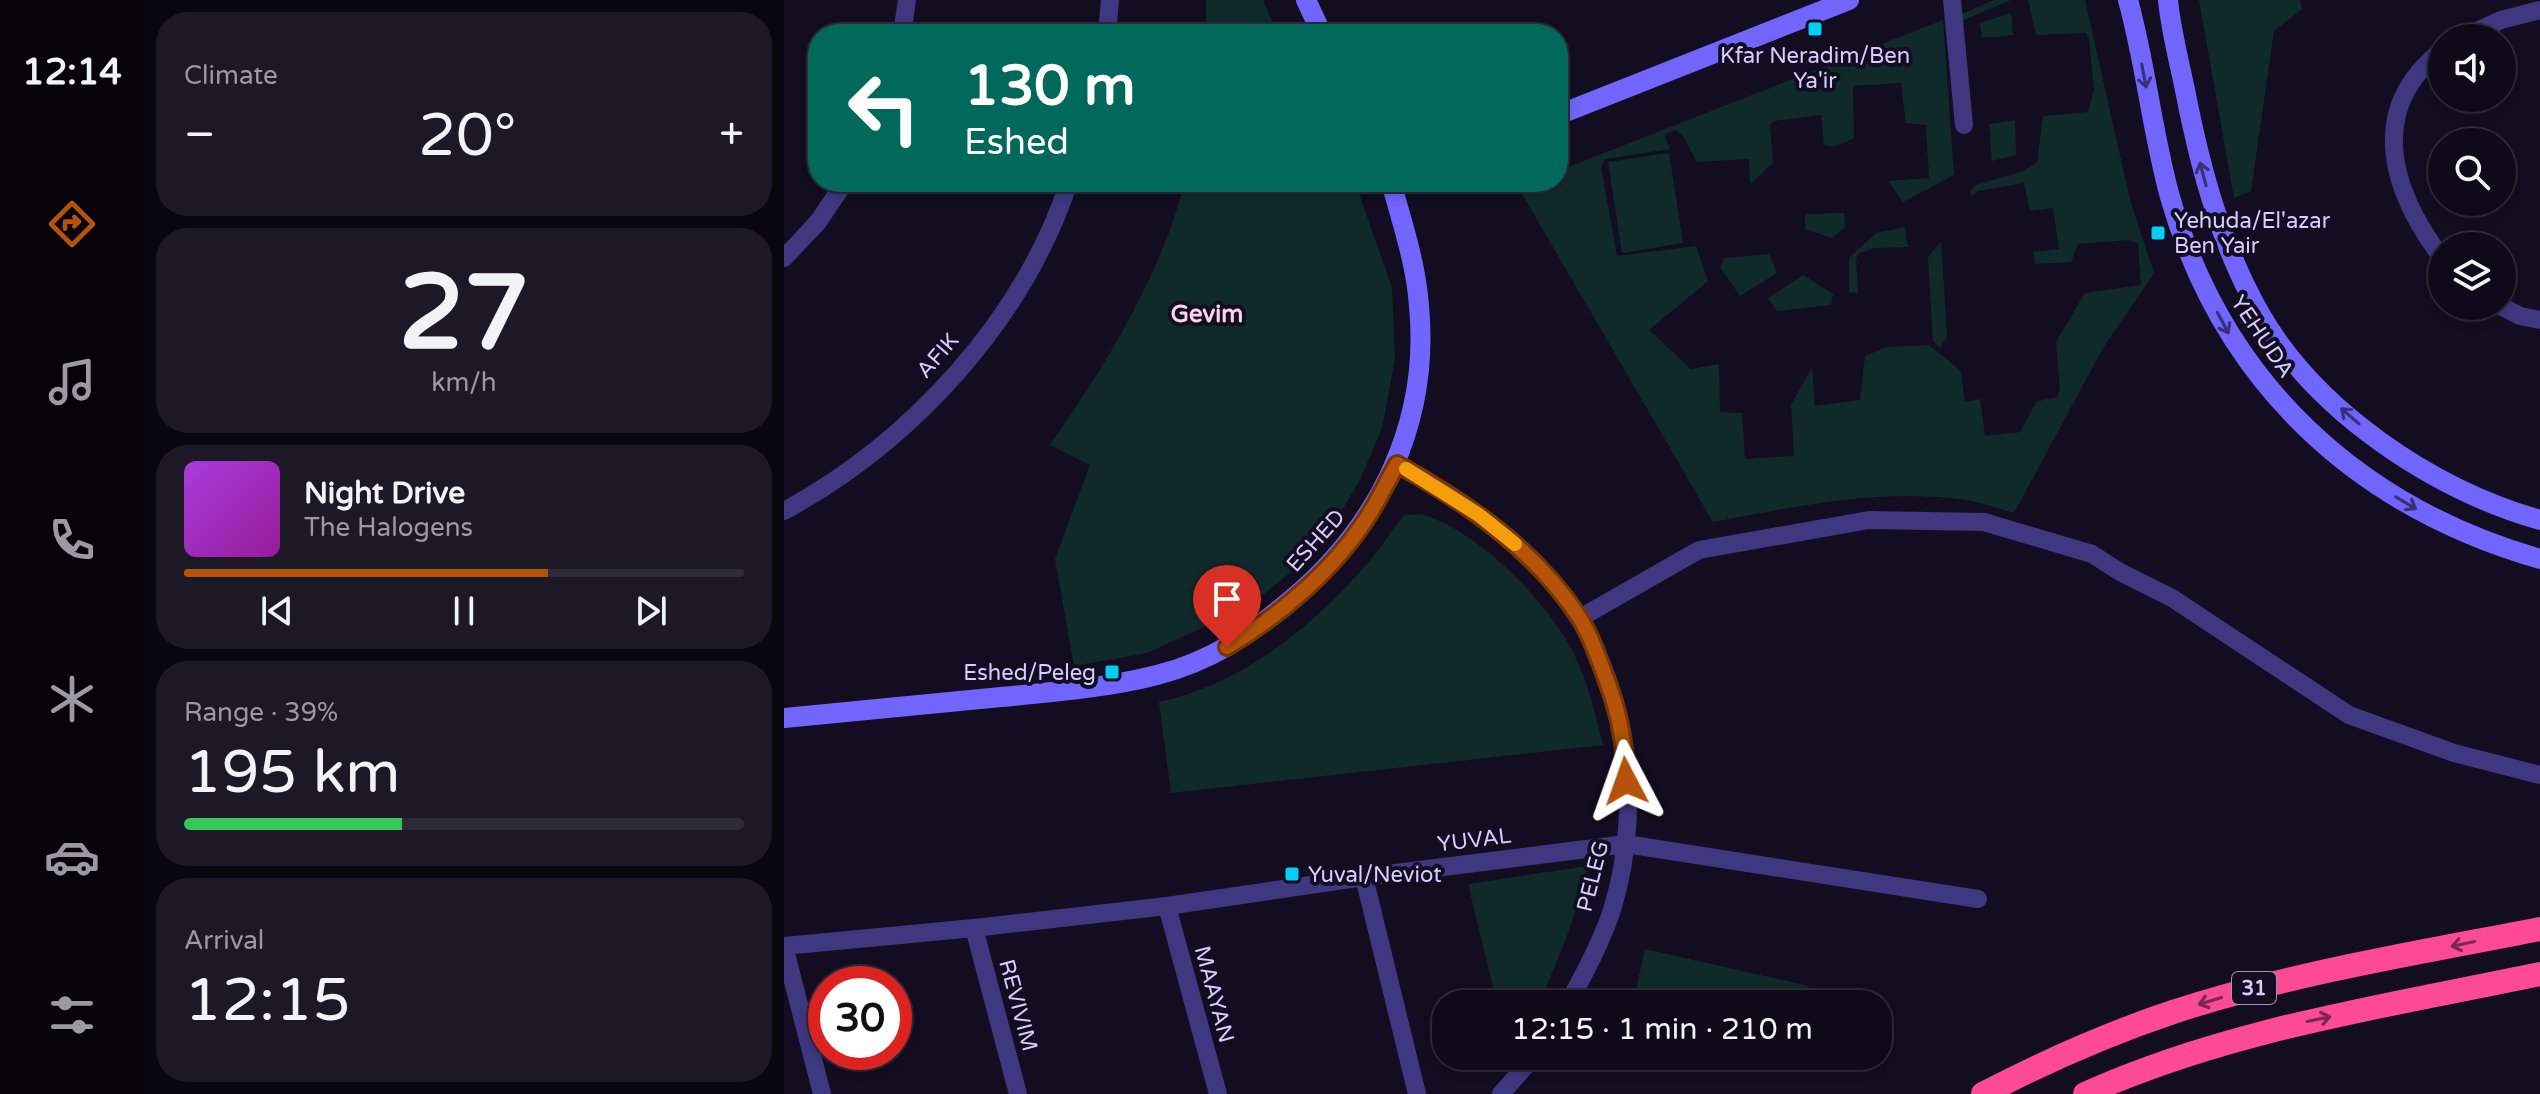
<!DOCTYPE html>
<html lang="en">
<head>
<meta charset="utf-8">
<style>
  :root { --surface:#0e0a19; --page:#1c1826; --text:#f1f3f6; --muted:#9b9aa2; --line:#2e2b38; --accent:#b45309 }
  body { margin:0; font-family:"Varela Round",sans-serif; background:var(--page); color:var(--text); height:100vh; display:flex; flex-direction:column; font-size:30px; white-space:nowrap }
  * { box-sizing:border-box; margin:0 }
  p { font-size:26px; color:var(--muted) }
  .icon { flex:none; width:44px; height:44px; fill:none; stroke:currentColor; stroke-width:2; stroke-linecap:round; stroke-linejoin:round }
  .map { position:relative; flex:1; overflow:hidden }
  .details { display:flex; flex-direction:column; gap:12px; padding:12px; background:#08060e; width:640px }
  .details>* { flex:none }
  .hud { position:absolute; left:24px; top:24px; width:760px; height:168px; border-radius:32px; box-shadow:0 4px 12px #0003,0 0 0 2px var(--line); background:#00695c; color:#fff; overflow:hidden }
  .tools { position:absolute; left:1644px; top:24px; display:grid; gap:16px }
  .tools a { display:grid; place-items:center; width:88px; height:88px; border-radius:50%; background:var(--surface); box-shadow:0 4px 12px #0003,0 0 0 2px var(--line); font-size:40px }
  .speed { position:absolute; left:24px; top:966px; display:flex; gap:16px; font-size:40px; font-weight:700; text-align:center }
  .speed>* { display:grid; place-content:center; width:104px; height:104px; border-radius:50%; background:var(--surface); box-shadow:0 4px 12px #0003,0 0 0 2px var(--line); line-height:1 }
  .speed .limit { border:12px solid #d22; background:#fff; color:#111 }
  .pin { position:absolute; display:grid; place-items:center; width:68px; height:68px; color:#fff; margin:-82px -34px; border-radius:50% 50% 50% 0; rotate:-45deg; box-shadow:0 0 8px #0007 }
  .pin .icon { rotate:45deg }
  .me { position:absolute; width:88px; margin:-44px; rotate:356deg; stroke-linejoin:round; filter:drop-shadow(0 0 6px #0008) }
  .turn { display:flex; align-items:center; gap:28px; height:168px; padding:0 24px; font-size:36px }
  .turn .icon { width:104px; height:104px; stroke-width:2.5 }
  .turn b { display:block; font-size:56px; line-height:68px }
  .big { font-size:60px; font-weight:600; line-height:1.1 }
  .details .tile { flex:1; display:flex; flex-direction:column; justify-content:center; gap:12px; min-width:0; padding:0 28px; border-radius:32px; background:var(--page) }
  .details .dial { align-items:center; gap:0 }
  .dial b { font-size:104px; line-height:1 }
  .song { display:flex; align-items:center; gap:24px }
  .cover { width:96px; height:96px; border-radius:12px; background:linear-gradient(135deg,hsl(280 70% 55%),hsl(300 70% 35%)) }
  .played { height:8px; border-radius:4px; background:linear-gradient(90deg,var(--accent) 65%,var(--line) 65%) }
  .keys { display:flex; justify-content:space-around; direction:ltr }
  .heat { display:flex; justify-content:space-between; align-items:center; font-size:44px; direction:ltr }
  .charge { height:12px; border-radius:6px; background:linear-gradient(90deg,#34c759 39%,var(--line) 0) }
  .trip { position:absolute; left:648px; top:990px; width:460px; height:80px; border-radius:32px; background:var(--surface); box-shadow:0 4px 12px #0003,0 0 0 2px var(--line); font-weight:600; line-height:80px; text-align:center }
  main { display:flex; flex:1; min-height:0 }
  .dock { display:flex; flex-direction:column; width:144px; justify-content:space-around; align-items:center; background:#06040a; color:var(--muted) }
  .dock .icon { width:56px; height:56px }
  .dock .active { color:var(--accent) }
  .dock b { font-size:36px; color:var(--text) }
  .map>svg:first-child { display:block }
  .green { fill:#102a2b }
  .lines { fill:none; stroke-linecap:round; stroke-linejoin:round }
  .street { stroke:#3f3880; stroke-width:18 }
  .secondary { stroke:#7265fe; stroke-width:20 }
  .highway { stroke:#fe4995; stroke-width:24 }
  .oneway { stroke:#383079 }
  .oneway2 { stroke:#7c2855 }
  .route-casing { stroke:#753606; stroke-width:20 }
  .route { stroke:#b45309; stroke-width:14 }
  .slow { stroke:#f59e0b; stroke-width:14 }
  .poi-dot { fill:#01cff7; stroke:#120d21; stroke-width:3 }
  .labels { text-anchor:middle; stroke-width:8; stroke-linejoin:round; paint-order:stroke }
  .shield { fill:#120d21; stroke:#9b94bc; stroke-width:2 }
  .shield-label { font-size:20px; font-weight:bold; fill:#d6ceff }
  .poi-label { font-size:22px; fill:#d6ceff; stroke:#120d21; text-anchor:start }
  .street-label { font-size:22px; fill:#d6ceff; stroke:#120d21 }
  .neighbourhood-label { font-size:24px; font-weight:bold; fill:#ffd0eb; stroke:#120d21 }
</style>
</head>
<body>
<main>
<nav class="dock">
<b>12:14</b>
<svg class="icon active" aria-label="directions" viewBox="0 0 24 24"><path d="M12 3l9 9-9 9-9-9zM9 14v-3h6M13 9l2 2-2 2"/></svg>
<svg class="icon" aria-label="music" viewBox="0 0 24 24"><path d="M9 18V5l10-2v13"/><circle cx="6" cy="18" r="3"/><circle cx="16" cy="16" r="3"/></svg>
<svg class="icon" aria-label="phone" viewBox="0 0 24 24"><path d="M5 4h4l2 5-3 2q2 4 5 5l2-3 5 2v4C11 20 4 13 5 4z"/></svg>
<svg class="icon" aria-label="climate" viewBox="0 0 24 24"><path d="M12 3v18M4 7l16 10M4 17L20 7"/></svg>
<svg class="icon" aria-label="car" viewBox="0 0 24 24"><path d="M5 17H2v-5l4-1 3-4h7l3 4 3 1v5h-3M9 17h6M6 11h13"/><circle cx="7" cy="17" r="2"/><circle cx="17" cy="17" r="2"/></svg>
<svg class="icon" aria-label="filters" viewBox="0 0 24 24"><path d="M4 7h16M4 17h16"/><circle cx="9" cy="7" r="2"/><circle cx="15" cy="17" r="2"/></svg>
</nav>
<section class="details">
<div class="tile"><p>Climate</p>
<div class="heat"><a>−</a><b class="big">20°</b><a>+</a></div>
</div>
<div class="tile dial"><b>27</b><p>km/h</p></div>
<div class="tile">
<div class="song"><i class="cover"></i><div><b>Night Drive</b><p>The Halogens</p></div></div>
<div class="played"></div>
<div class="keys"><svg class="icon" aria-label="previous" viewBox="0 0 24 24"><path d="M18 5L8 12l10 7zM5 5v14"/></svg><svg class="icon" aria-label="pause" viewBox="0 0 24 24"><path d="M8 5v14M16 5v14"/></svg><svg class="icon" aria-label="next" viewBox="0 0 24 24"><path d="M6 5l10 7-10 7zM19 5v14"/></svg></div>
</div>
<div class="tile"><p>Range · 39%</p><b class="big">195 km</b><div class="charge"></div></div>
<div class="tile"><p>Arrival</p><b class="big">12:15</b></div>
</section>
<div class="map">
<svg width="1756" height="1094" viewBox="0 0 1756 1094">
  <rect width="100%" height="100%" fill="#120d21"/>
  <g class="green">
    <polygon points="422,0 479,0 492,31 422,34"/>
    <polygon points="1210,0 1227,0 1173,23 1173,16"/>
    <path d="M1244 0H1301L1346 200 1370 273 1319 348 1230 513C1212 508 1194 501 1175 499 1092 489 1010 507 929 522L734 187 745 182H774V171L1159 20 1170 175 1119 202 1104 181 1145 178 1142 125 1122 123 1117 83 1069 86 1070 138 1050 147 1040 145 1037 115 990 121 986 125 989 163 966 184 965 159 913 162 899 136 892 130 880 135 886 149 821 159 817 167 833 256 912 246 924 281 865 330 907 369 935 364 936 412 958 413 961 459 1010 456 1007 405 1028 367 1031 406 1076 400 1081 356 1103 347 1145 345 1177 371 1181 402 1196 399 1201 436 1236 432 1253 401 1273 397 1276 389 1272 342 1301 293 1357 285 1354 244 1346 240 1294 244 1287 262 1251 264 1249 252 1275 249 1269 208 1246 211 1240 183 1194 191 1187 196V190L1192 185 1240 171 1253 162 1259 116 1304 112 1310 89 1305 40 1302 33 1252 35Z"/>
    <polygon points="1415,0 1516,0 1518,9 1490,31 1467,191 1450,198"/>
    <polygon points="1227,13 1229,35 1198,38 1196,23"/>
    <polygon points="1231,120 1232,155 1208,161 1205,124"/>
    <polygon points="885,153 899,243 838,253 824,162"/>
    <path d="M401 182H571L608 288 611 359 598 428 576 480 549 525 518 563 464 607 363 653 290 666 271 559 306 465 266 445C312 380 355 310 384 235 391 218 395 200 401 182Z"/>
    <polygon points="1060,213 1061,227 1048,238 1021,229 1021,214"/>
    <polygon points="1121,227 1124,247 1090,248 1074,254 1072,259 1074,293 1065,292 1065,258 1092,233"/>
    <polygon points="1157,242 1163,336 1156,348 1149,341 1144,257"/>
    <polygon points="985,254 993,273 956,296 936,267 941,258"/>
    <polygon points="1019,275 1049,294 1047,305 993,311 984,298"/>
    <path d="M636 514C692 528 763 601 789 652 804 682 811 713 819 745L387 793 375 702C460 683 527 628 583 564 597 549 608 528 621 515Z"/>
    <path d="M804 866C793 915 775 958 755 1003L713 1004 684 884Z"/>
    <polygon points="861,949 1025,986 1006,1004 926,1004 924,1001 920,1004 858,1004 851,994"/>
  </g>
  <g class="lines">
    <g class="street">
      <polyline points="1168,0 1180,125"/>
      <polyline points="118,34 123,0"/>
      <polyline points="323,34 326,0"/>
      <polyline points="1678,38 1717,20 1756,10"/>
      <path d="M1658 50C1581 110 1608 192 1658 258"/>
      <polyline points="0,258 34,222 61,182"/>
      <polyline points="1717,306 1736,316 1756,320"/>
      <path d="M613 464C666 494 718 527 760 572 841 661 863 796 828 910 817 943 800 974 784 1004"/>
      <path d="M0 511C127 442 239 321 285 182"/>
      <polyline points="796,618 915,550 1085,520 1200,522 1308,554 1336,572 1388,598 1565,715 1670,753 1756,775"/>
      <polyline points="580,877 633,1094"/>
      <polyline points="383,906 434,1094"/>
      <polyline points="190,928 234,1094"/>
      <polyline points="0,946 190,928 383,906 580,877 842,844 1194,899"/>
      <polyline points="0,946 38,1094"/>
      <polyline points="717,1094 750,1056"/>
    </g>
    <g class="secondary">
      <polyline points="522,0 538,34"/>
      <path d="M1344 0C1362 65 1368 132 1386 197 1439 382 1572 506 1756 559"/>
      <path d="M1384 0C1387 32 1396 64 1402 95 1417 171 1437 244 1475 312 1531 411 1648 489 1756 520"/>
      <polyline points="774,115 1065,0"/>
      <path d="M0 718C72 711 145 704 217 697 269 692 322 688 373 675 428 661 465 635 508 599 596 525 646 422 635 306 632 263 618 223 607 182"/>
    </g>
    <g class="highway">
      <path d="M1199 1094C1260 1062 1323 1034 1389 1012 1508 973 1633 953 1756 929"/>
      <path d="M1301 1094C1445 1029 1603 1006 1756 974"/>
    </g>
  </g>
  <defs><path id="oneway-shaft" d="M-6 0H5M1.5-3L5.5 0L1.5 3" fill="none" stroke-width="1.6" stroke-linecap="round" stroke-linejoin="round" transform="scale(2)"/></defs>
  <g class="oneway">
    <use href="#oneway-shaft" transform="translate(1360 76) rotate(79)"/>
    <use href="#oneway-shaft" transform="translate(1419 174) rotate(-105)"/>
    <use href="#oneway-shaft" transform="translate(1439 323) rotate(62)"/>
    <use href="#oneway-shaft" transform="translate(1566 416) rotate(-139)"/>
    <use href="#oneway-shaft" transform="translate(1622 503) rotate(31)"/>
  </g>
  <g class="oneway2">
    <use href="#oneway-shaft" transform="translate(1679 944) rotate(168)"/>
    <use href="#oneway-shaft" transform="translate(1426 1001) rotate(163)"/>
    <use href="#oneway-shaft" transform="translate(1535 1019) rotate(-12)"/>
  </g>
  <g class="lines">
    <defs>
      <path id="route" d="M443 647C498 614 552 568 586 513 596 497 604 480 613 464 683 503 750 549 795 617 806 634 813 654 820 673 834 708 842 743 842 781"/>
    </defs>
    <use href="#route" class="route-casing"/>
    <use href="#route" class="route"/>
    <polyline class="slow" points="622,469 695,515 731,544"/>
  </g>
  <g class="poi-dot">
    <rect x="1023" y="21" width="16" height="16" rx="4"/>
    <rect x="1366" y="225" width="16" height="16" rx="4"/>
    <rect x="320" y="664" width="16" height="16" rx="4"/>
    <rect x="500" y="866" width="16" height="16" rx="4"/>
  </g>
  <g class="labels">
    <rect class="shield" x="1448" y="972" width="44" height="32" rx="6"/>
    <g class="shield-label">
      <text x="1470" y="995">31</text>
    </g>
    <g class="poi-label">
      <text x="1031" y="63" text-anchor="middle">Kfar Neradim/Ben<tspan x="1031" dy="25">Ya'ir</tspan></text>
      <text x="1390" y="228">Yehuda/El'azar<tspan x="1390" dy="25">Ben Yair</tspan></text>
      <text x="312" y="680" text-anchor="end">Eshed/Peleg</text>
      <text x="524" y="882">Yuval/Neviot</text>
    </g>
    <g class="street-label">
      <text transform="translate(1479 336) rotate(56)" y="8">YEHUDA</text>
      <text transform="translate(153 355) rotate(-49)" y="8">AFIK</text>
      <text transform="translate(531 540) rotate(-48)" y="8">ESHED</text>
      <text transform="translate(690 839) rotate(-7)" y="8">YUVAL</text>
      <text transform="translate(808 876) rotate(-76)" y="8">PELEG</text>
      <text transform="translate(431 994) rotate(75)" y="8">MAAYAN</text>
      <text transform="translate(235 1005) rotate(75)" y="8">REVIVIM</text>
    </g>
    <g class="neighbourhood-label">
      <text x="423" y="322">Gevim</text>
    </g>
  </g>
</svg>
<div class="tools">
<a><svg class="icon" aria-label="sound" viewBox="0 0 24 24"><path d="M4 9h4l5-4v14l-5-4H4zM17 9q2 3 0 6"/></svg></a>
<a><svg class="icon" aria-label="search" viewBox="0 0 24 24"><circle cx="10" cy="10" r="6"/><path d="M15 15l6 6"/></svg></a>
<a><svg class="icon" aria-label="layers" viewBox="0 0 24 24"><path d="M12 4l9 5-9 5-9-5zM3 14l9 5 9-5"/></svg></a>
</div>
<div class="speed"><div class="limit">30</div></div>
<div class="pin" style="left:443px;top:647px;background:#d93025"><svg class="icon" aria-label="arrive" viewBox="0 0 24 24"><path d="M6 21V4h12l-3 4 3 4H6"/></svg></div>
<svg class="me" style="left:842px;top:781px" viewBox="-20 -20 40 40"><path d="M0-17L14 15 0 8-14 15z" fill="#b45309" stroke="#fff" stroke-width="4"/></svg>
<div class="trip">12:15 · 1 min · 210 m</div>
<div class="hud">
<div class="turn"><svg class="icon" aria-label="left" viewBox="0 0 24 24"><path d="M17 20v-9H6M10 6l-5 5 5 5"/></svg><div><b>130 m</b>Eshed</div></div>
</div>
</div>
</main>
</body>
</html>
